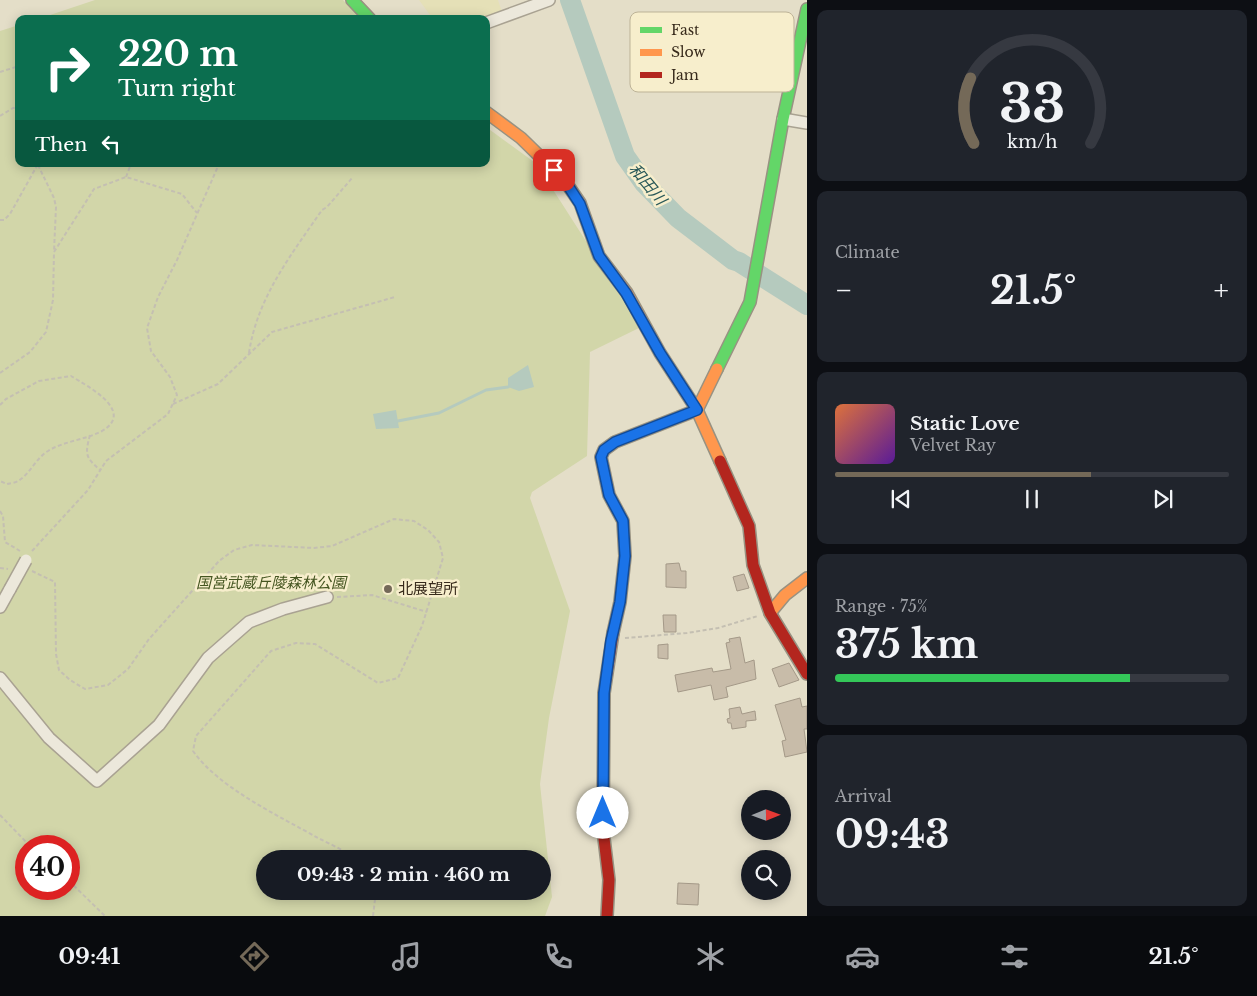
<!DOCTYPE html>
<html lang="en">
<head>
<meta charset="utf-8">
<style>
  :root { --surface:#171b24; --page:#20242c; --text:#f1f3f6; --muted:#9ea1a6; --line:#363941; --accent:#746958 }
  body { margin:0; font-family:"Libre Baskerville","Noto Sans JP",serif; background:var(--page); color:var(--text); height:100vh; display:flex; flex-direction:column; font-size:19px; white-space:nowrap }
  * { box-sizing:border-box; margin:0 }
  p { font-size:16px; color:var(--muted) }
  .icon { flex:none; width:28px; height:28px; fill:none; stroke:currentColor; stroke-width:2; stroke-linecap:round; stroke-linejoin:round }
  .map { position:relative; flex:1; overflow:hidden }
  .drawer { display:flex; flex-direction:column; gap:10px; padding:10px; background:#0d0f14; width:450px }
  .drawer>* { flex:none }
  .hud { position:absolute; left:15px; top:15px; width:475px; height:152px; border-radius:10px; box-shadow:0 2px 12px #0003; background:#0b6e4f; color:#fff; overflow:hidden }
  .needle { width:32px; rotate:89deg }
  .tools { position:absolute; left:741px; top:790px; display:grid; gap:10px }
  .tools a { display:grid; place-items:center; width:50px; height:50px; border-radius:50%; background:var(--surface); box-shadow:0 2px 12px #0003; font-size:25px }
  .speed { position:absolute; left:15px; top:835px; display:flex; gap:10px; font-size:25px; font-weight:700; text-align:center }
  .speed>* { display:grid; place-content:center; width:65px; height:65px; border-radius:50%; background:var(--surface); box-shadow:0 2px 12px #0003; line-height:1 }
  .speed .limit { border:8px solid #d22; background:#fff; color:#111 }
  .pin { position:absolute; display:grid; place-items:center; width:42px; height:42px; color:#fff; margin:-21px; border-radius:10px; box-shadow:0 2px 8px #0006 }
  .me { position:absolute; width:55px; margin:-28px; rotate:0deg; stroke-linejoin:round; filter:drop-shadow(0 0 4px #0008) }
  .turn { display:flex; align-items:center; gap:18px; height:105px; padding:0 20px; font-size:22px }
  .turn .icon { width:65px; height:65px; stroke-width:2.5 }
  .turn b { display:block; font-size:35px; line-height:42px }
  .then { display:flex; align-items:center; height:48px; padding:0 20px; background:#0003; gap:10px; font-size:19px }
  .big { font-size:38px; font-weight:800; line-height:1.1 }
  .drawer .card { flex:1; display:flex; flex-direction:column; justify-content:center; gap:8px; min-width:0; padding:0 18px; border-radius:10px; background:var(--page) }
  .drawer .dial { align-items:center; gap:0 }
  .dial svg { height:130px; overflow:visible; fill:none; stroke:var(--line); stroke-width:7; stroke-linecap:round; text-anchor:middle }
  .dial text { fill:var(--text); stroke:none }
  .song { display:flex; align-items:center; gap:15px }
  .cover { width:60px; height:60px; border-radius:8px; background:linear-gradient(135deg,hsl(20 70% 55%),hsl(270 70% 35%)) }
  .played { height:5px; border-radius:2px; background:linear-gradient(90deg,var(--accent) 65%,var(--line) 65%) }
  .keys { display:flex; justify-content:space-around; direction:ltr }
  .heat { display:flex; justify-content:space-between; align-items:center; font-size:28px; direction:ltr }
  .charge { height:8px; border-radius:4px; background:linear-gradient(90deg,#34c759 75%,var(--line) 0) }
  .trip { position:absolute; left:256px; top:850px; width:295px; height:50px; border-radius:25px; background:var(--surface); box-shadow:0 2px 12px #0003; font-weight:800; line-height:50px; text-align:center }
  .menu { display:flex; height:80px; justify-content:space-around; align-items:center; background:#090b0e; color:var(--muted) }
  .menu .icon { width:35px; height:35px }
  .menu .active { color:var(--accent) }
  .menu b { font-size:22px; color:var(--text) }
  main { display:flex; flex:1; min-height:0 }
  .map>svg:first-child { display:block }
  .farmland { fill:#e5e0b7 }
  .green { fill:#d2d6a9; fill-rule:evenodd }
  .water { fill:#b5cabe }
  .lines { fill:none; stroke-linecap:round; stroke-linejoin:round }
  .stream { stroke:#b5cabe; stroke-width:3 }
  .river { stroke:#b5cabe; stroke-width:20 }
  .building { fill:#c8bca9; stroke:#a49988 }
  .street-casing { stroke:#a9a292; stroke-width:14 }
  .fast-casing { stroke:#989282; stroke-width:14 }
  .slow-casing { stroke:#989282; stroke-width:14 }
  .jam-casing { stroke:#989282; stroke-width:14 }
  .path { stroke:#c4bfb2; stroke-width:2; stroke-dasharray:4 2.5; stroke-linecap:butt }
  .street { stroke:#ece8db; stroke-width:11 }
  .fast { stroke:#63d668; stroke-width:11 }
  .slow { stroke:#ff974d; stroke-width:11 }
  .jam { stroke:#b3261e; stroke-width:11 }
  .street-bridge-casing { stroke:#a9a292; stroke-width:14; stroke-linecap:butt }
  .street-bridge { stroke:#ece8db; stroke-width:11 }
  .route-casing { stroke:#114b97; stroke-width:12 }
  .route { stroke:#1a73e8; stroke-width:9 }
  .poi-dot { fill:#746958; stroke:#f7eecc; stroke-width:2 }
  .labels { text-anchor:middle; stroke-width:5; stroke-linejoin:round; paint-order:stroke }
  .park-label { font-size:15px; font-style:italic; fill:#445520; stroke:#f7eecc }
  .poi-label { font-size:15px; fill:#372a1b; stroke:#f7eecc; text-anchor:start }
  .water-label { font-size:16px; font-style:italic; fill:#295858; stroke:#f7eecc }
  .key { fill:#f7eecc; stroke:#bdb397; stroke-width:1 }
  .key-label { font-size:14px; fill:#372a1b }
</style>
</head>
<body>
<main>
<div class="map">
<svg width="807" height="916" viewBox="0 0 807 916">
  <rect width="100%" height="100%" fill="#e4dec8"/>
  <polygon class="farmland" points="419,0 498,0 502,12 484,19 433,19"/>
  <g class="green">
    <polygon points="95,0 343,0 361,19 38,19"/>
    <path d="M19 25V164H486V127L541 167 550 185 641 327 590 352 587 456 532 492 530 498 570 611 549 718 540 784 552 897 545 916H0V31ZM26 846H69V889H26ZM265 859H542V891H265Z"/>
  </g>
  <g class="water">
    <polygon points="528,365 534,387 519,391 508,387 508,378"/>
    <polygon points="396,410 399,428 376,429 373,414"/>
  </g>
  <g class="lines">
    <polyline class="stream" points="398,421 439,413 486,390 508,387"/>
    <polyline class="river" points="570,0 625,156 644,183 678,218 733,260 739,262 807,305"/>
  </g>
  <g class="building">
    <polygon points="679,563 681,571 686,571 686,588 666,587 666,564"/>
    <polygon points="744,574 749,588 737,591 733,577"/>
    <polygon points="663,615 676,615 676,632 664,632"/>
    <polygon points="740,637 745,663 754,660 756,679 726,687 728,697 714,700 711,685 678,692 675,675 712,668 713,672 731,669 726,643 730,642 729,639"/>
    <polygon points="668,644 668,659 658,658 658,645"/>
    <polygon points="789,663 799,680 779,687 772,669"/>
    <polygon points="800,698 802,707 807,706 807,729 804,729 807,752 785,757 782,741 786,740 775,705"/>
    <polygon points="740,707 742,714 755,711 756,720 746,721 746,727 732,729 731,723 728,723 727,719 730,718 729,709"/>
    <polygon points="678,883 699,884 698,905 677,904"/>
  </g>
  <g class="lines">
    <defs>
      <g id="street">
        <polyline points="486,23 549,0"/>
        <polyline points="783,119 807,123"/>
        <polyline points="0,607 10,589"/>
        <polyline points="0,678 49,738 97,781 159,725 208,658 249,622 283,609 327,597"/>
      </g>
      <g id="fast">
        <polyline points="352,0 370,19"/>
        <polyline points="717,369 750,302 783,119 807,9"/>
      </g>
      <g id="slow">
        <polyline points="486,112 521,138 565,181 580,203 599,256 627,293 660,353 697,410 720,461"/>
        <polyline points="770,613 785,595 807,578"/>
        <polyline points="613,633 620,602 625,556 623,521 609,495 601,457 604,450 615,442 697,410 717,369"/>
      </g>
      <g id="jam">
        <polyline points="720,461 749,526 753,565 770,613 807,674"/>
        <polyline points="607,916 609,880 603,830 604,693 613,633"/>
      </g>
    </defs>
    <use href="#street" class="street-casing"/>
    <use href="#fast" class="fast-casing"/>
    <use href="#slow" class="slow-casing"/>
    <use href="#jam" class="jam-casing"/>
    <g class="path">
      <polyline points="0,72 19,66"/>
      <polyline points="0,116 13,108 19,108"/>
      <polyline points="38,165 54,198 56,207 54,252"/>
      <polyline points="126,177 131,164"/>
      <polyline points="0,220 4,220 10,214 38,164"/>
      <path d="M249 353C257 298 291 255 322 210L327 207 353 177"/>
      <polyline points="0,373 30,352 46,332 53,300 54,252 94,189 126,177 182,194 197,213"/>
      <polyline points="173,404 218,384 272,332 395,297"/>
      <path d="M0 405 6 399 39 381 71 376C87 386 136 411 102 431 85 440 64 441 48 451 36 458 30 474 18 481 15 483 10 483 7 484L0 481"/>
      <path d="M90 435C85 454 85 457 100 470"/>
      <polyline points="0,511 3,516 5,542 20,551"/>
      <polyline points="32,551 88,490 106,461 168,414 177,395 170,377 151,351 147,328 158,297 177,260 219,164"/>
      <polyline points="0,568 8,569"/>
      <path d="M32 571 55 582 56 654 59 670 70 680 85 689 108 685 128 669 149 639 219 561 234 550 252 545 314 548 332 546 394 519 414 521 428 530 439 542 443 558 422 626 398 678 378 683 315 644 296 643 271 651 196 736 193 751C219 788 279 816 318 838 330 844 344 850 355 859"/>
      <polyline points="337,597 372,595 427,612"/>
      <polyline points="625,638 687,633 718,628 758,616"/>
      <polyline points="0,815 30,846"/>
      <polyline points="69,881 105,916"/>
      <polyline points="373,916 376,891"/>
    </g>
    <use href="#street" class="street"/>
    <use href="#fast" class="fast"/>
    <use href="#slow" class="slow"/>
    <use href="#jam" class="jam"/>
    <defs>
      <polyline id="street-bridge" points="10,589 26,560"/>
    </defs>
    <use href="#street-bridge" class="street-bridge-casing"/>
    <use href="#street-bridge" class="street-bridge"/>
  </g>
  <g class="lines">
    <defs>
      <polyline id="route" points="554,170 565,181 580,204 599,256 626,293 660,353 697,410 615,442 604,450 601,457 609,495 623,521 625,556 620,602 611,641 604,693 603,813"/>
    </defs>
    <use href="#route" class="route-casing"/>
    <use href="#route" class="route"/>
  </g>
  <circle class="poi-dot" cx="388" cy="589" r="5"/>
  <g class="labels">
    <g class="park-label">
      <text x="271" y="588">国営武蔵丘陵森林公園</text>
    </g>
    <g class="poi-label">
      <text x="398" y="594">北展望所</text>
    </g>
    <g class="water-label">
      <text transform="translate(648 184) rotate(50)" y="6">和田川</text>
    </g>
  </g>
  <rect x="630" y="12" width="164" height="80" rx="8" class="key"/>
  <rect x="640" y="27" width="22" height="6" fill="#63d668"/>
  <rect x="640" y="49" width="22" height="7" fill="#ff974d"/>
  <rect x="640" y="72" width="22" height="6" fill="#b3261e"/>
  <g class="key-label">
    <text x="671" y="35">Fast</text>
    <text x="671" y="57">Slow</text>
    <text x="671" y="80">Jam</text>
  </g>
</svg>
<div class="tools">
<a><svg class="needle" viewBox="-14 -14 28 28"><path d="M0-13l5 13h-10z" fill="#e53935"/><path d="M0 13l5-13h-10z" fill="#9ea1a6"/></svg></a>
<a><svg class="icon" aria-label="search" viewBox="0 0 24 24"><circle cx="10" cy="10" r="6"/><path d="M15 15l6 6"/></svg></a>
</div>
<div class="speed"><div class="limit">40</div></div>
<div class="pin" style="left:554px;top:170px;background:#d93025"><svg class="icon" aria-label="arrive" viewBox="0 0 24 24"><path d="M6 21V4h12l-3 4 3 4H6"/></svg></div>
<svg class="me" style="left:603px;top:813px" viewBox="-20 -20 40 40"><circle r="19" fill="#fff"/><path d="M0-13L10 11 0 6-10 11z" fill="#1a73e8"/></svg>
<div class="trip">09:43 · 2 min · 460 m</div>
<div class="hud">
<div class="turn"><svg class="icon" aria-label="right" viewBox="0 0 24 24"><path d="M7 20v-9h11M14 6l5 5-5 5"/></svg><div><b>220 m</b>Turn right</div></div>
<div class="then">Then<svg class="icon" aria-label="left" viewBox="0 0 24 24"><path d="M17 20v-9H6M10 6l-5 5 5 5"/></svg></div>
</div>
</div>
<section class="drawer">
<div class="card dial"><svg viewBox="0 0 100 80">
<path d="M14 69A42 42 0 1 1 86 69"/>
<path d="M14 69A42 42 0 0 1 12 29" stroke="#746958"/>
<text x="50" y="56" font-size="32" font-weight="700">33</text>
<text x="50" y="72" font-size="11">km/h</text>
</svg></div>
<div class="card"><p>Climate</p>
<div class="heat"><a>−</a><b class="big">21.5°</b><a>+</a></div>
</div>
<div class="card">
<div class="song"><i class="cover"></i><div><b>Static Love</b><p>Velvet Ray</p></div></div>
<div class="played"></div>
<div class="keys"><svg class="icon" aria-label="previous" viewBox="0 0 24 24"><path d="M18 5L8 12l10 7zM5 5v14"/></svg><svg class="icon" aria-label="pause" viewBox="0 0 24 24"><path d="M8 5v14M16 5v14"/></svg><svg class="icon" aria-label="next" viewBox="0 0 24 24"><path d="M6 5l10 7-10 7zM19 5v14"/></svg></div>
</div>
<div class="card"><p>Range · 75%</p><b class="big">375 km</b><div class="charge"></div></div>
<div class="card"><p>Arrival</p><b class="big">09:43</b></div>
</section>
</main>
<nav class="menu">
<b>09:41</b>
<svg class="icon active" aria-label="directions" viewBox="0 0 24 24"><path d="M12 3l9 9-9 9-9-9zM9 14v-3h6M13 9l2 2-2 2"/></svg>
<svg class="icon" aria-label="music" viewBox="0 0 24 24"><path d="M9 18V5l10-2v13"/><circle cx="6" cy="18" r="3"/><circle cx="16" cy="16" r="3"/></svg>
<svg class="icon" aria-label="phone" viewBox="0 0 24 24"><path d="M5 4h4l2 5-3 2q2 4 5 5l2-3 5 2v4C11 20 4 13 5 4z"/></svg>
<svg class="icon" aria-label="climate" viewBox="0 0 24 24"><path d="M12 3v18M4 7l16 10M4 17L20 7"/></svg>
<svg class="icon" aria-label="car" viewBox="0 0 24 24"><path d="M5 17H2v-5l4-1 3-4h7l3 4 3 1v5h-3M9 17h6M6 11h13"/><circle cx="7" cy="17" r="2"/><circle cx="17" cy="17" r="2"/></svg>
<svg class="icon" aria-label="filters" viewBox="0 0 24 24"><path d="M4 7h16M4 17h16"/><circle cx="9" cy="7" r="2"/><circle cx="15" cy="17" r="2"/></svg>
<b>21.5°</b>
</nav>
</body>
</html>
